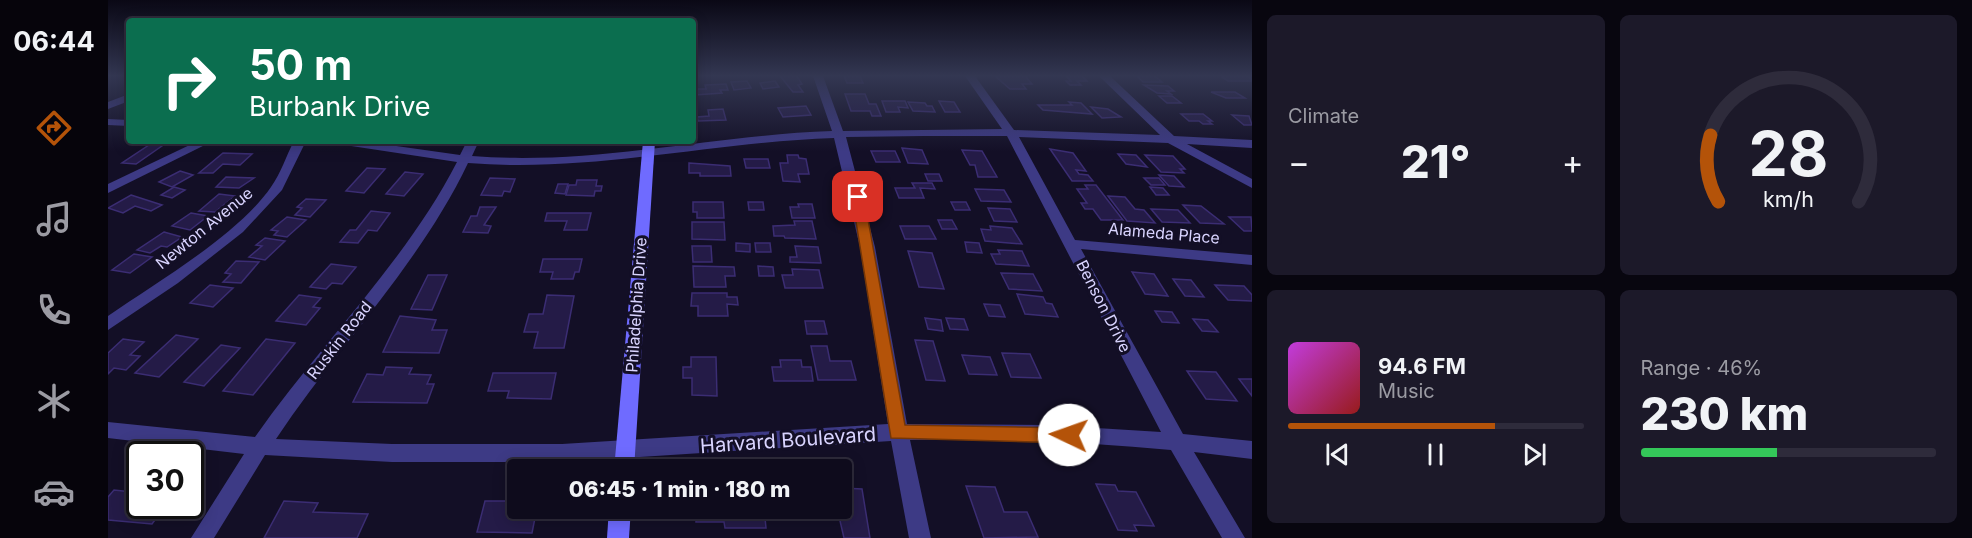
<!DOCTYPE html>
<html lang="en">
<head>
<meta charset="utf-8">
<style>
  :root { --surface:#0e0b1c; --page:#1c1929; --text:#f1f3f6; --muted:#9b9ba3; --line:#2e2b3b; --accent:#b45309 }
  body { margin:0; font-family:Inter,sans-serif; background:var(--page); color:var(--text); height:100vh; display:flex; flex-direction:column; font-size:22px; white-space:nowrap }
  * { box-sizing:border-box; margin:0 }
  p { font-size:20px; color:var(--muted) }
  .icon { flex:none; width:33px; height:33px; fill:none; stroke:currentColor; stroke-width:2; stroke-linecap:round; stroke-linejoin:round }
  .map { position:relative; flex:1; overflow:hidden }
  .sheet { display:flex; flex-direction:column; gap:15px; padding:15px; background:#08060f; width:720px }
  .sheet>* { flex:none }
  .guide { position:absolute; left:18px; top:18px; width:570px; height:126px; border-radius:6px; box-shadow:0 3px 15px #0003,0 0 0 2px var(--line); background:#0b6e4f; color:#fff; overflow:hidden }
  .speed { position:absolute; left:18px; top:441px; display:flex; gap:12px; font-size:30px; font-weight:700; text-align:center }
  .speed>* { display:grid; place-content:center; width:78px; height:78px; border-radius:50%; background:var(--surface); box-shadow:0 3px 15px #0003,0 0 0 2px var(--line); line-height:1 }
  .speed .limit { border:3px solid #111; border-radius:9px; background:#fff; color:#111 }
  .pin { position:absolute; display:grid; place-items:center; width:51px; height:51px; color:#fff; margin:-26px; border-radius:12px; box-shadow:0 3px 9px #0006 }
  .me { position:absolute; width:66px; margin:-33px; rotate:273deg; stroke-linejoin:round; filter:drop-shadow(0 0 4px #0008) }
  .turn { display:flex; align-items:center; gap:21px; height:126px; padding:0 24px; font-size:27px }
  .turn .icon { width:78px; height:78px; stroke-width:2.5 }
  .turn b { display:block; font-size:42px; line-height:51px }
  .big { font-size:45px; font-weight:800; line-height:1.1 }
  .sheet .widget { flex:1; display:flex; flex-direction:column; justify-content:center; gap:9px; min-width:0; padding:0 21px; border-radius:9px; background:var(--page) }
  .sheet .dial { align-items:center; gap:0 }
  .dial svg { height:156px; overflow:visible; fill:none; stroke:var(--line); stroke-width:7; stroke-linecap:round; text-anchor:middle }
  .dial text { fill:var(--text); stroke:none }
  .song { display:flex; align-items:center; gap:18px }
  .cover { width:72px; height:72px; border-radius:9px; background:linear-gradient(135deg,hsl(290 70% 55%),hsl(0 70% 35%)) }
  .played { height:6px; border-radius:3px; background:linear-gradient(90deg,var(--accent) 70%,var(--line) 70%) }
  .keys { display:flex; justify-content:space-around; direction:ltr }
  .heat { display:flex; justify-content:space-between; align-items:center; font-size:33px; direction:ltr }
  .charge { height:9px; border-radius:4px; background:linear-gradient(90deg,#34c759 46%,var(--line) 0) }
  .sheet .tiles { flex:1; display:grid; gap:15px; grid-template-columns:repeat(2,1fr) }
  .trip { position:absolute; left:399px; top:459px; width:345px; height:60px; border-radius:6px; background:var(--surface); box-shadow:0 3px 15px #0003,0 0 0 2px var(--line); font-weight:800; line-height:60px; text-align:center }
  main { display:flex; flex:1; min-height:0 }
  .menu { display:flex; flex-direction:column; width:108px; justify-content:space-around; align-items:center; background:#06040b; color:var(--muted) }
  .menu .icon { width:42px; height:42px }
  .menu .selected { color:var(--accent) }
  .menu b { font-size:27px; color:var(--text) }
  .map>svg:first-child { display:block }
  .building { fill:#241b47; stroke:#3b2d73; stroke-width:1.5 }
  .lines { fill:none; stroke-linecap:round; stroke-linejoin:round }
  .minor { fill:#3d3a85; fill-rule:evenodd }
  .secondary { fill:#6f6bff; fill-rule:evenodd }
  .route { fill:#b45309; stroke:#753606; stroke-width:1.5 }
  .labels { text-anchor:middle; stroke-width:6; stroke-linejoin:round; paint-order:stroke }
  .street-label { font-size:16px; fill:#d9d4ff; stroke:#130f26 }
  .near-street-label { font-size:20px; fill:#d9d4ff; stroke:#130f26 }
</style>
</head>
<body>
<main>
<nav class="menu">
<b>06:44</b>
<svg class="icon selected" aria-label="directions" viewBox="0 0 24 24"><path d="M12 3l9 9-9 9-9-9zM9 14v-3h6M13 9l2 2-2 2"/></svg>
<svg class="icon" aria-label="music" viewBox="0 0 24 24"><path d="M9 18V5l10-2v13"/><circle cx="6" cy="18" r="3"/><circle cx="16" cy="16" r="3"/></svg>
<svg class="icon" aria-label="phone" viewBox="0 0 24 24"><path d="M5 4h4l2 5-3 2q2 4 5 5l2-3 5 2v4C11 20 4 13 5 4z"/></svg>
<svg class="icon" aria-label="climate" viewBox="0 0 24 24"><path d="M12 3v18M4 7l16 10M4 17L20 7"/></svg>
<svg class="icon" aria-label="car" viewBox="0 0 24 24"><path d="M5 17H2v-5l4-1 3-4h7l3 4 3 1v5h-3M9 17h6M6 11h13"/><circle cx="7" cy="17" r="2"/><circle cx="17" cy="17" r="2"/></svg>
</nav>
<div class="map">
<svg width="1144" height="538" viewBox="0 0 1144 538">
  <rect width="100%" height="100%" fill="#130f26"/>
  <g class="building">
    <polygon points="672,76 689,76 694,84 690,85 695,92 685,92"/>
    <polygon points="736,76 752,76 755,83 739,83"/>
    <polygon points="887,76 917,76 924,84 914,84 918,89 902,89"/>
    <polygon points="961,76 974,76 979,81 969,81 973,85 962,85 958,81 963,81 959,77"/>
    <polygon points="1029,76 1047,76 1054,82 1035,82"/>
    <polygon points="1118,76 1141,76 1144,81 1120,81 1114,77"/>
    <polygon points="639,81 643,88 626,90 623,82"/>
    <polygon points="667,81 671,87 655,89 652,83"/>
    <polygon points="618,84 620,90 612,90 614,93 587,95 585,89 598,89 597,85"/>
    <polygon points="1036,85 1060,86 1066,91 1059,91 1063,94 1049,93"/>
    <polygon points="1103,92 1127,92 1137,98 1118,98"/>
    <polygon points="737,94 757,94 761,104 768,104 773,116 764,116 762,111 743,111"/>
    <polygon points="1051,96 1064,96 1073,103 1059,103"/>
    <polygon points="774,101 797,101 800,108 790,107 792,112 778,112"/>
    <polygon points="831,101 846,102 852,112 837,112"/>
    <polygon points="800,102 817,103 819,106 824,106 827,112 805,111"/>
    <polygon points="961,102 973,103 984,114 935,110 930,105 964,105"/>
    <polygon points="698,106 703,115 675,117 670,108"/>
    <polygon points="983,107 1000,109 1013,117 994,118"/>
    <polygon points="615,109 618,120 590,121 589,117 601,116 600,110"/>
    <polygon points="1073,114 1095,114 1104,121 1100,121 1104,124 1095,124 1091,121 1081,121"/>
    <polygon points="1124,115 1141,116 1144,125 1136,125"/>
    <polygon points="47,141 61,141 28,164 14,163"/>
    <polygon points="794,148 814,150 820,164 800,163"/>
    <polygon points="942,149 965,153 978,171 968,170 971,174 980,175 985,181 964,181"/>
    <polygon points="854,150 874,151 889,177 870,177 867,165 862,165"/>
    <polygon points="763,151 787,151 792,162 768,162"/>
    <polygon points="115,153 144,154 132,165 115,164 105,173 91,173"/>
    <polygon points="1010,154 1028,155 1039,167 1018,164"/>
    <polygon points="679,155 690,155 691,158 698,159 701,174 690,174 692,182 675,181 672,163 680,163"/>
    <polygon points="1037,155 1065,156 1077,169 1072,169 1076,173 1053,172"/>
    <polygon points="636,159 660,159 662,168 638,168"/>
    <polygon points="581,163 622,166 623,176 592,176 592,173 581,173"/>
    <polygon points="259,168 277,169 256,193 238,191"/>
    <polygon points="72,171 85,175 64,187 51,182"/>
    <polygon points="297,172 315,174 296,196 278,194"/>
    <polygon points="817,174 831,174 834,181 820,181"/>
    <polygon points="1051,175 1066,176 1076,187 1061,186"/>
    <polygon points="118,177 146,178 131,188 108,187"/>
    <polygon points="382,178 407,179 402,192 396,191 394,196 373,195"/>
    <polygon points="1036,178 1051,178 1057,185 1043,185"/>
    <polygon points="469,180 489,180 488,186 494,186 493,191 487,191 486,196 458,195 461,185 468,185"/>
    <polygon points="804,183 824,183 827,189 812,188 816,198 791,198 787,188 807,188"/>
    <polygon points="450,184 460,184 457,194 447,193"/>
    <polygon points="977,185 988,185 1015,220 993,220 985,209 977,209 973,203 979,203 969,189 980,189"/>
    <polygon points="66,187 77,190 64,198 53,195"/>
    <polygon points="1042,187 1055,188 1061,195 1048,195"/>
    <polygon points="867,189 896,190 903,202 873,201"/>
    <polygon points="111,194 127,196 107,212 91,211"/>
    <polygon points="23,195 54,205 43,211 27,206 15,213 0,208"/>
    <polygon points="1000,196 1017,197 1027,209 1036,210 1047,223 1019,221"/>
    <polygon points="198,199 218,200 202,217 187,215 194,208 189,207"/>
    <polygon points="585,202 615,202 616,218 589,218 589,212 585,212"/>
    <polygon points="640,202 655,202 656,210 641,210"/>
    <polygon points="843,202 858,202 862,210 847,210"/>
    <polygon points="690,204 704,204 707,218 684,218 682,207 691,207"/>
    <polygon points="1075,205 1093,206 1116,224 1092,223"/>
    <polygon points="372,207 388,207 376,225 383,226 380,233 355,232 363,216 369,216"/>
    <polygon points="880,208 902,209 909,222 886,221"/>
    <polygon points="1043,209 1070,210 1082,223 1054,222"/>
    <polygon points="263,211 282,213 269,231 260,230 250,243 232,242 242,230 248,230"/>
    <polygon points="83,213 100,216 82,230 64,226"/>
    <polygon points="439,213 483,213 479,230 456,230 459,221 437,221"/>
    <polygon points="179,217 198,220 179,237 166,235 170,231 163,230"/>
    <polygon points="1121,217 1143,217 1144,231 1136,231"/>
    <polygon points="830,220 844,220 849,229 834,229"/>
    <polygon points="686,221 704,221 708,239 677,238 676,236 666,236 665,226 687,225"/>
    <polygon points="584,222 616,222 617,240 584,239"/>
    <polygon points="792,226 821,226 828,239 797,239"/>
    <polygon points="882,226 904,228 914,244 877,241 873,229 883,230"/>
    <polygon points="56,232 74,237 59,247 53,246 42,253 29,250"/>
    <polygon points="157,238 177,241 157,260 141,257 154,246 148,245"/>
    <polygon points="857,242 871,243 874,253 859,252"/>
    <polygon points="628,243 642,244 642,252 628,251"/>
    <polygon points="647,243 662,243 663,252 648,252"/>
    <polygon points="584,246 603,246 604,262 585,262"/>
    <polygon points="687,246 710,247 713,263 682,262 682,257 689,257"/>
    <polygon points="890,250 914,251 921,266 888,264 883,254 892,254"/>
    <polygon points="800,251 824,253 836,289 811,287"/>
    <polygon points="26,254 44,257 22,273 4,270"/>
    <polygon points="435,259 474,259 471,272 467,272 465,279 443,279 445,272 432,272"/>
    <polygon points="128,261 151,262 133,283 115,282 123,274 117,273"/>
    <polygon points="223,264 248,267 234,284 224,283 218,289 202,287"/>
    <polygon points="585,266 626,267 627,276 617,276 618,287 586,287"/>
    <polygon points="650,266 665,267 666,276 651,276"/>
    <polygon points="684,269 711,270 715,288 677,288 674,275 685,275"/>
    <polygon points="1024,272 1046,274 1060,296 1037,294"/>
    <polygon points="893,273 925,274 934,291 901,289"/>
    <polygon points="320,275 339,275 324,310 303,309"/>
    <polygon points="1065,279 1083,280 1096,297 1077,296"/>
    <polygon points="102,285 125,288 105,307 82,303"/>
    <polygon points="1107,285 1136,286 1144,295 1144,301 1120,300"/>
    <polygon points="584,293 619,293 619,297 629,297 630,305 619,304 620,316 590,316 590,306 583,306"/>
    <polygon points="909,294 935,297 938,303 944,304 950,317 917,314"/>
    <polygon points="191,295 213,298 205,307 212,308 198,325 168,321"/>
    <polygon points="439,295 466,296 456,348 426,348 430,332 416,332 421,314 435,314"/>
    <polygon points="876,304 892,305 897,317 881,316"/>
    <polygon points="1047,311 1064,312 1071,323 1054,322"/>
    <polygon points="292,316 328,320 324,330 339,330 331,353 275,352"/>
    <polygon points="817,318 833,320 835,331 820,329"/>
    <polygon points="838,318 856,319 860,330 842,329"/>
    <polygon points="1085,319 1100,320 1110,332 1094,331"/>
    <polygon points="697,321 716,321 719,334 699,334"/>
    <polygon points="68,335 90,339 51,377 27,373"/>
    <polygon points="15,339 36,342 22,355 32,356 18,370 6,368 0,374 0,353"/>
    <polygon points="158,339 187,343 145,395 115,391"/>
    <polygon points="807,340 825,341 837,381 818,380"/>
    <polygon points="113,345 132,348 96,386 76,382"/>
    <polygon points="703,346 719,346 722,361 743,361 748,380 710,380"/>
    <polygon points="894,353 922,354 933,378 903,377"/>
    <polygon points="854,355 882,357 889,375 861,374"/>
    <polygon points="583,357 608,357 609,396 584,395 584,378 575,378 575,367 583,367"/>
    <polygon points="672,360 693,360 694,367 703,367 705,381 666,381 664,367 673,367"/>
    <polygon points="278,367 304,368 301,374 323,375 319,384 326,384 319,403 245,402 259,374 275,375"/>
    <polygon points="1079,371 1108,372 1129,401 1098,399"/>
    <polygon points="385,373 448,373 443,399 399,398 401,391 380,391"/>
    <polygon points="1131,379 1144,379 1144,396"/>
    <polygon points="988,484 1007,485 1010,491 1028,492 1046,526 1026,525 1029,531 1010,530"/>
    <polygon points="29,486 32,486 32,506 57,506 44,524 0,520 0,497 6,490 24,492"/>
    <polygon points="858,486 887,487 896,512 919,512 930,537 876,538"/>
    <polygon points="734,488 754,489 762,538 736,538 729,508 734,508"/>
    <polygon points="176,501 210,503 205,512 260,514 249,538 156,538"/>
    <polygon points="377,501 410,501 410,508 429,508 424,533 369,532"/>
    <polygon points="588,508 656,508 658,528 617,528 616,522 588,522"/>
  </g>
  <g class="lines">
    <g class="minor">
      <path d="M705 76H715L735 131 894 129 857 76H867L906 130 1052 135 991 76H1002L1066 136 1144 140V148L1079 144 1144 179V188L1060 143 911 137 967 240 1144 255V265L973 249 1075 434 1144 441V459L1086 452 1137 538H1114L1063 450C977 442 889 439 802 440L823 538H801L783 441 454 462H284L157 455 106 538H83L136 454 0 438V422L147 437C212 344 297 263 349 162L230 144 224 141H253L352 155 359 141H371L364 156C485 166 604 135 724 131ZM816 136H899L1053 432 940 425 799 424 767 247 738 137ZM726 138 752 247 780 424 454 444H284L168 439C230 346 312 264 360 163 484 173 604 142 726 138Z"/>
      <polygon points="21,94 21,101 0,109 0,102"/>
      <polygon points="0,119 21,120 21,126 0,125"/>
      <polygon points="90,141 105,141 0,193 0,184"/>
      <path d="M186 141H198L174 190 135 232 70 283 0 330V316C49 282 130 235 163 187 173 173 178 156 186 141Z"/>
    </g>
    <g class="secondary">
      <polygon points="535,141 547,141 526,470 506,470"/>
      <polygon points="501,508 523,508 521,538 499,538"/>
    </g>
  </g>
  <linearGradient id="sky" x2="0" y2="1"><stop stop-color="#0a0815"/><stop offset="0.5" stop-color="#333752"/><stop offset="1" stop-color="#333752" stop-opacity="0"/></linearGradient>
  <rect width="1144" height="152" fill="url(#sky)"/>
  <polygon class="route" points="750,193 756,197 797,425 961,428 967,430 969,435 967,441 961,443 783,438 744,197"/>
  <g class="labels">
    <g class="street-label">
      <text transform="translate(96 228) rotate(-39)" y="6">Newton Avenue</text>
      <text transform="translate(1056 233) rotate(5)" y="6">Alameda Place</text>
      <text transform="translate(528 305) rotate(-86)" y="6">Philadelphia Drive</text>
      <text transform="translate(996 306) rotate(63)" y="6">Benson Drive</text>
      <text transform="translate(231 340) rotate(-52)" y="6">Ruskin Road</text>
    </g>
    <g class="near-street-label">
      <text transform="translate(680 440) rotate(-4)" y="7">Harvard Boulevard</text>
    </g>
  </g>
</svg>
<div class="speed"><div class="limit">30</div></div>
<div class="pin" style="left:750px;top:197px;background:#d93025"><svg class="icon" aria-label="arrive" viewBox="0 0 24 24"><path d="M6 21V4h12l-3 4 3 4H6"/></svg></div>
<svg class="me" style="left:961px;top:435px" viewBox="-20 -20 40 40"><circle r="19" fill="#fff"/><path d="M0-13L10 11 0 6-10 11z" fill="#b45309"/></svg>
<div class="trip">06:45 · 1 min · 180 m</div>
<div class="guide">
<div class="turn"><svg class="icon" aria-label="right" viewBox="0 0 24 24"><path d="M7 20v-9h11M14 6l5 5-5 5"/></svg><div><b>50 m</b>Burbank Drive</div></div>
</div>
</div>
<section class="sheet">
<div class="tiles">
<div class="widget"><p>Climate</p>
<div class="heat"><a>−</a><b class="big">21°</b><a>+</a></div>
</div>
<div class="widget dial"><svg viewBox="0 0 100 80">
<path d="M14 69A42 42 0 1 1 86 69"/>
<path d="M14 69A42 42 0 0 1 10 35" stroke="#b45309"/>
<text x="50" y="56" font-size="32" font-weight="700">28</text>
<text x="50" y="72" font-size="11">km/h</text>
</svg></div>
<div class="widget">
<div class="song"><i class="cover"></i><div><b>94.6 FM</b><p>Music</p></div></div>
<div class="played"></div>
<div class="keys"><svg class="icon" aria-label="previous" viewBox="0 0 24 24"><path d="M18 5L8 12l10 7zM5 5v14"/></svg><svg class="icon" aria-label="pause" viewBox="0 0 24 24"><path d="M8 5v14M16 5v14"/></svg><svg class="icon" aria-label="next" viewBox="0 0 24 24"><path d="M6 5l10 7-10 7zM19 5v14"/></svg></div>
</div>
<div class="widget"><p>Range · 46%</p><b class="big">230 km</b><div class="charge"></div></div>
</div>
</section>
</main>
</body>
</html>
